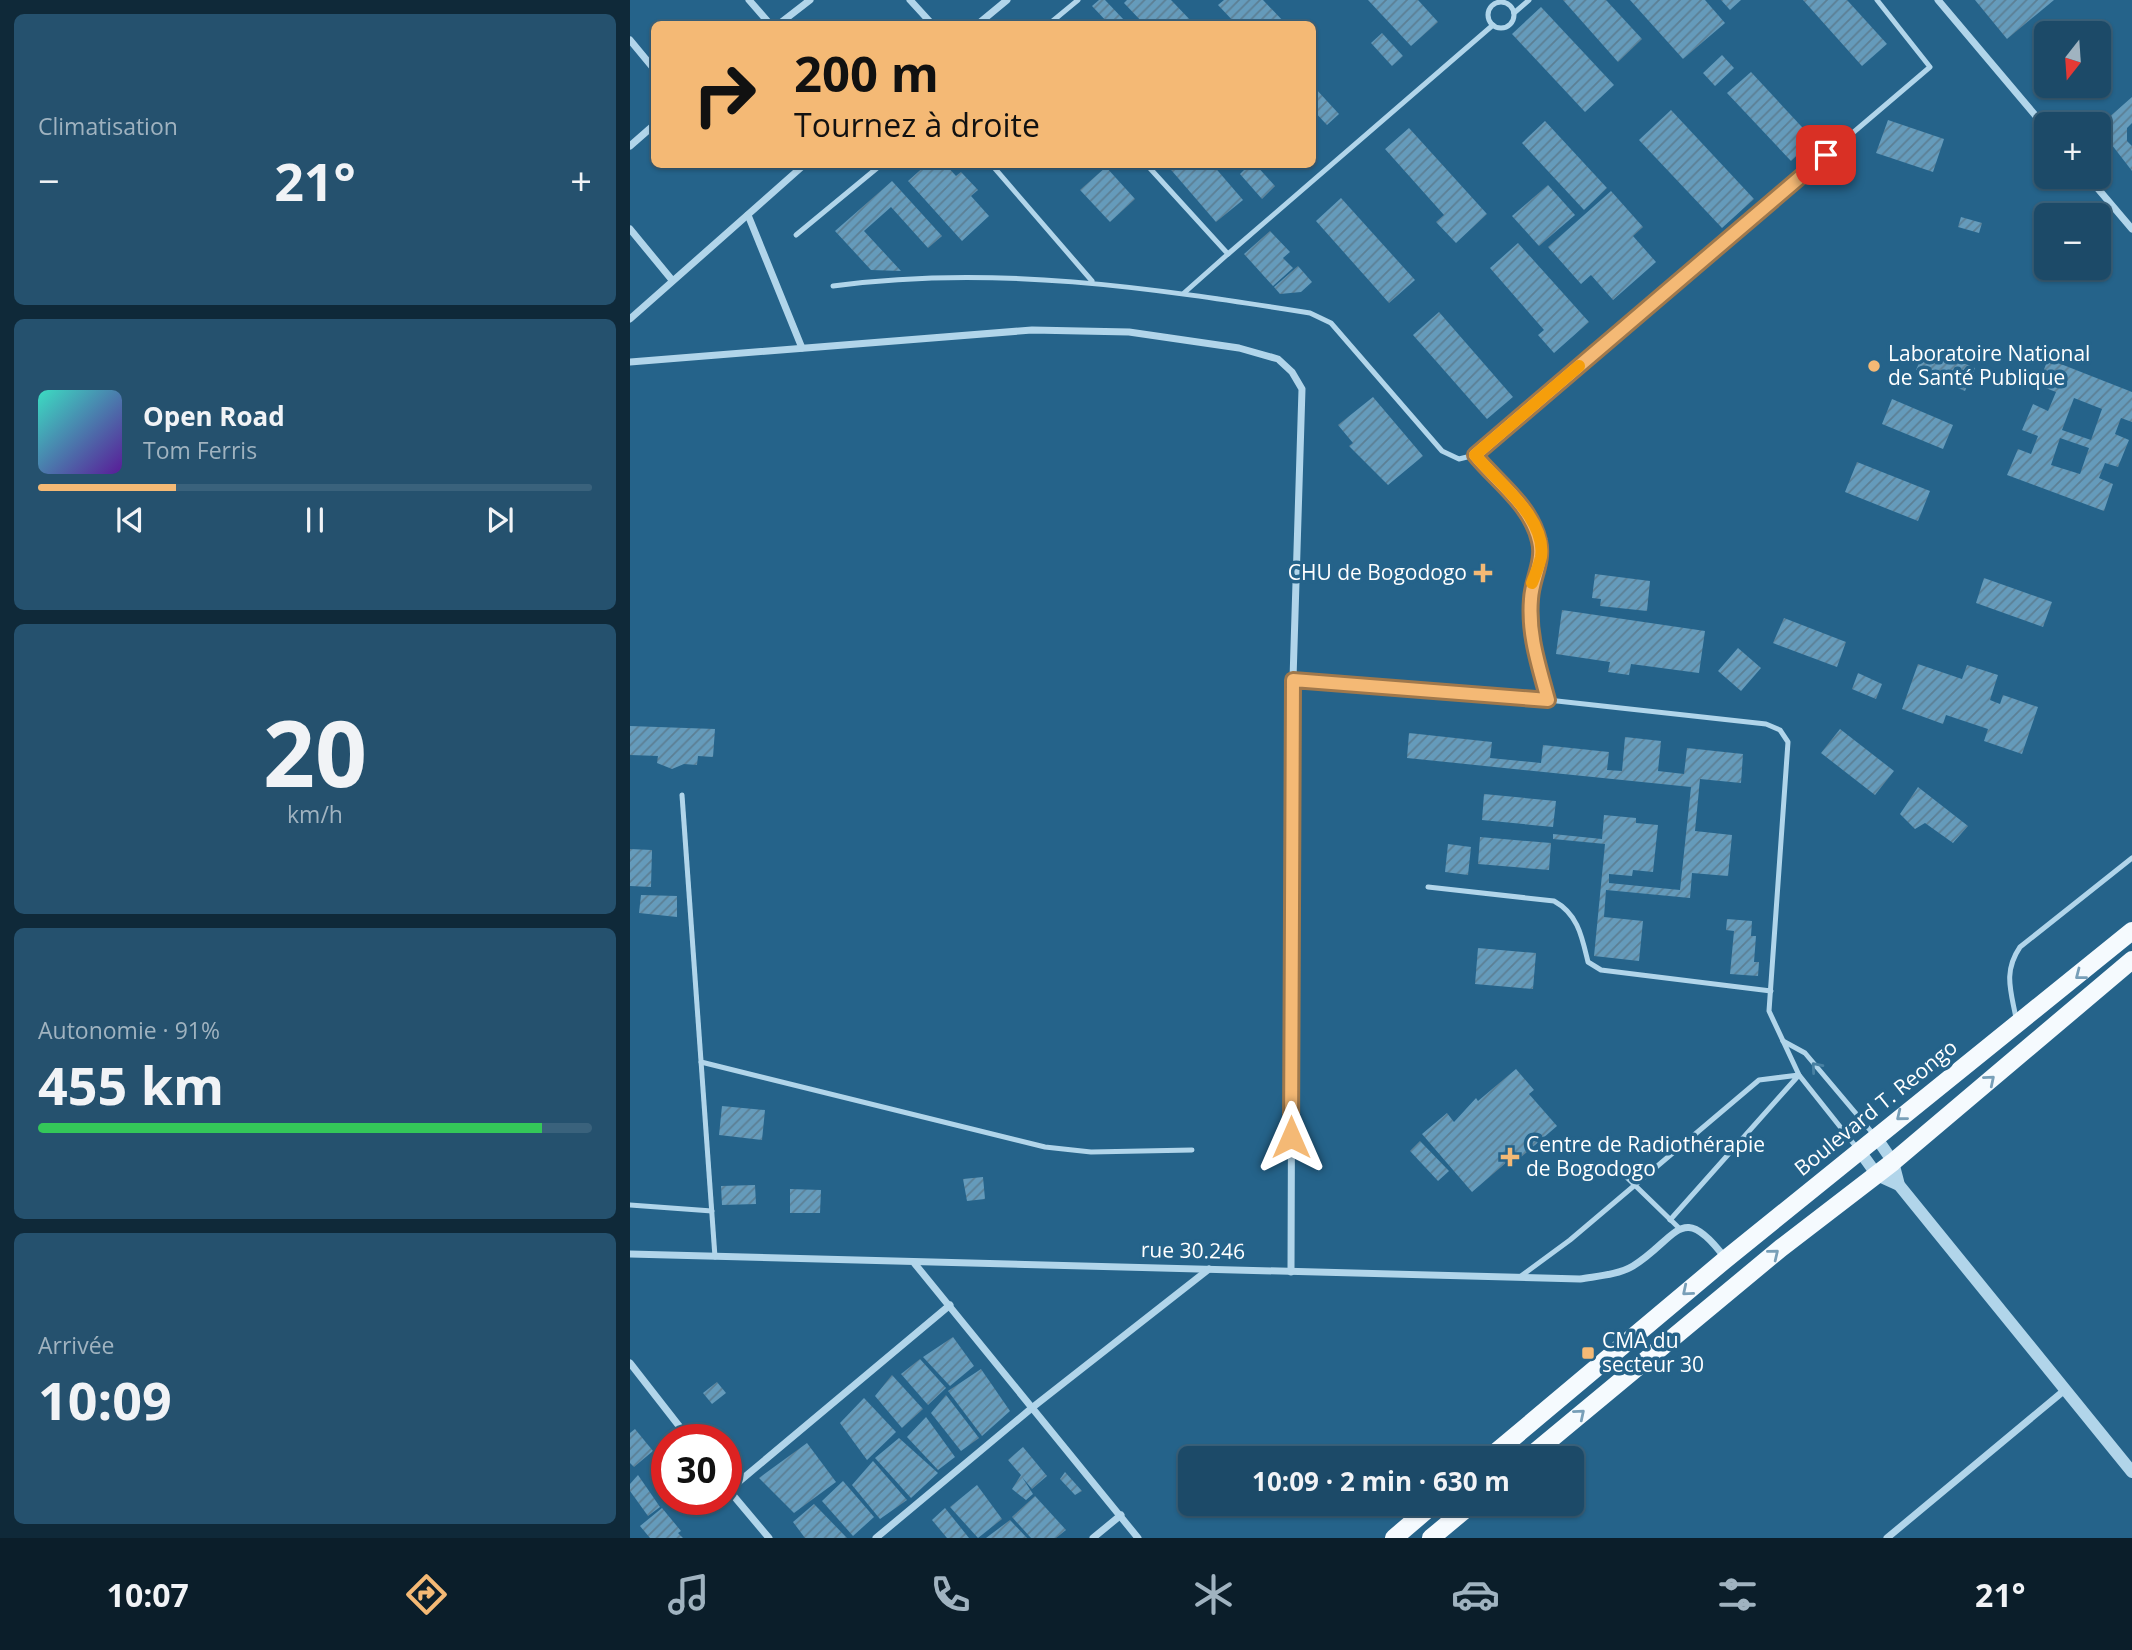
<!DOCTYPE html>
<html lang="fr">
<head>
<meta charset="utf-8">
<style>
  :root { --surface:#1c4a68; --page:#25516e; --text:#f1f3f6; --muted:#a0b3c0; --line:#3a627c; --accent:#f4b975 }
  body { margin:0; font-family:"Open Sans",sans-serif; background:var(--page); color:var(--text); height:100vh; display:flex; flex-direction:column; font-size:26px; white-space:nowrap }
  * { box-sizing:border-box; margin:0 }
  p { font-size:23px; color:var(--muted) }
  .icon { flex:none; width:38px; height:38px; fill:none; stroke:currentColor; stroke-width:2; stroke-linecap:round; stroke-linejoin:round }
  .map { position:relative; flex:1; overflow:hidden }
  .panel { display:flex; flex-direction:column; gap:14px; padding:14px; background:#0f2939; width:630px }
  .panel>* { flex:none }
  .banner { position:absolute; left:21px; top:21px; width:665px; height:147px; border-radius:10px; box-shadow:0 2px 5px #0004,0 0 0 2px var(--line); background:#f4b975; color:#111; overflow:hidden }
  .needle { width:46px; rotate:197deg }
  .controls { position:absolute; left:1404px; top:21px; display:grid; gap:14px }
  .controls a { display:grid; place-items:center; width:77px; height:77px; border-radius:10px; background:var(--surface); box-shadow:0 2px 5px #0004,0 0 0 2px var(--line); font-size:35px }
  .speed { position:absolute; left:21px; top:1424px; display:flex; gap:14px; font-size:35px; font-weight:700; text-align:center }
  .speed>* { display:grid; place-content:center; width:91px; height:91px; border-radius:50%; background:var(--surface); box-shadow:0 2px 5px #0004,0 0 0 2px var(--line); line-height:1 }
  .speed .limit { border:10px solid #d22; background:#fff; color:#111 }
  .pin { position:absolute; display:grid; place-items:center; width:60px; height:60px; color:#fff; margin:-30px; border-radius:14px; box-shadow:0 4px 10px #0006 }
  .me { position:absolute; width:77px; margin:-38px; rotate:0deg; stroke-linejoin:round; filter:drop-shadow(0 0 5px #0008) }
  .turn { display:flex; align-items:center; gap:24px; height:147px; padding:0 28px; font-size:32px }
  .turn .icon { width:91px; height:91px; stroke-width:2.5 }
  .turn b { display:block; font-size:49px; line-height:60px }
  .big { font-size:52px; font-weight:700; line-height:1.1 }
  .panel .widget { flex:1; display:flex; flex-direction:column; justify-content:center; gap:10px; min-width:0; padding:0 24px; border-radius:10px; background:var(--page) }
  .panel .dial { align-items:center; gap:0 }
  .dial b { font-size:91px; line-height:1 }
  .song { display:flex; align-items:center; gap:21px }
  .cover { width:84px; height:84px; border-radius:10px; background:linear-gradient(135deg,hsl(170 70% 55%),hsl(270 70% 35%)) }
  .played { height:7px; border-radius:4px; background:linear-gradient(90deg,var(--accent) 25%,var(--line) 25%) }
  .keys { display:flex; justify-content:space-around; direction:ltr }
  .heat { display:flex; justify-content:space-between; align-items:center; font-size:38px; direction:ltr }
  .charge { height:10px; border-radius:5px; background:linear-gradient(90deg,#34c759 91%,var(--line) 0) }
  .trip { position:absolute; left:548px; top:1446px; width:406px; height:70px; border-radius:10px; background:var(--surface); box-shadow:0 2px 5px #0004,0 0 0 2px var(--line); font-weight:700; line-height:70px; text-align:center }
  .tabs { display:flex; height:112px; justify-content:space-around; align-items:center; background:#0b1e2a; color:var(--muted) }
  .tabs .icon { width:49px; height:49px }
  .tabs .selected { color:var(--accent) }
  .tabs b { font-size:32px; color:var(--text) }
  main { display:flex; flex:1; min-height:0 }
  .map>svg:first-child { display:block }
  .building { fill:url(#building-hatch); fill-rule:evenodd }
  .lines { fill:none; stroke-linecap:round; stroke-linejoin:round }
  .service { stroke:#b1d5ea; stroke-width:5 }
  .minor { stroke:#b1d5ea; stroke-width:7 }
  .tertiary { stroke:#b1d5ea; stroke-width:12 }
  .primary { stroke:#f5fafe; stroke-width:18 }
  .oneway { stroke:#789fb8 }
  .oneway2 { stroke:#4880a2 }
  .route-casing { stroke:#9f784c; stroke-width:18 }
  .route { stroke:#f4b975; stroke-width:12 }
  .slow { stroke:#f59e0b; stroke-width:12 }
  .poi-dot { fill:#f4b975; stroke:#25638a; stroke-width:2.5 }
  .labels { text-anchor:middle; stroke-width:7; stroke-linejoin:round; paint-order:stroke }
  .poi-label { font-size:21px; fill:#fff; stroke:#25638a; text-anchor:start }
  .street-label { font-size:21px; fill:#fff; stroke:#25638a }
</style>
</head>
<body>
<main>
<section class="panel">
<div class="widget"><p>Climatisation</p>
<div class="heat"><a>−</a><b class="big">21°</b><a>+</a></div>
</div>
<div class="widget">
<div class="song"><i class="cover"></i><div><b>Open Road</b><p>Tom Ferris</p></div></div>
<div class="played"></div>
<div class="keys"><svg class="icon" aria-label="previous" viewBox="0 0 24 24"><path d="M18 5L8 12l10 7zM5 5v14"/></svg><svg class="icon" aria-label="pause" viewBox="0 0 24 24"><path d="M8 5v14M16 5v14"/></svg><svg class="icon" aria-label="next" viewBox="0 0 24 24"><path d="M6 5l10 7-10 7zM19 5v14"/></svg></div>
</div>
<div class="widget dial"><b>20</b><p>km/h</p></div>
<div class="widget"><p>Autonomie · 91%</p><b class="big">455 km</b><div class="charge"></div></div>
<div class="widget"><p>Arrivée</p><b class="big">10:09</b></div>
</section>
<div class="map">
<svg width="1502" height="1538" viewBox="0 0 1502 1538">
  <defs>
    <pattern id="building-hatch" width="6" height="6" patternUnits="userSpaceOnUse" patternTransform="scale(1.75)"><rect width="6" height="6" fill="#659bbb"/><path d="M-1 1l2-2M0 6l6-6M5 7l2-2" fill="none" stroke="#5c7f94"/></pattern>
  </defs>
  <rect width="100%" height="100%" fill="#25638a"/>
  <g class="building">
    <polygon points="469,0 475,0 495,21 490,24 479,24 462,6"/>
    <polygon points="497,0 541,0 564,24 514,24 494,3"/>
    <polygon points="594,0 633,0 656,24 606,24 588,5"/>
    <polygon points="738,0 788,0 808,22 781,46"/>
    <polygon points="933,0 976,0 1012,39 988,62"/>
    <polygon points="1000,0 1075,0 1095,23 1053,59"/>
    <polygon points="1091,0 1111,0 1100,10"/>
    <polygon points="1173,0 1217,0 1257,44 1232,66"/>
    <polygon points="1345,0 1424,0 1377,39"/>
    <polygon points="911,7 984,85 955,112 882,34"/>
    <polygon points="752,33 773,56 762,66 741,43"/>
    <polygon points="1092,55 1104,68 1085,86 1073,73"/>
    <polygon points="1121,72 1184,140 1161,161 1097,93"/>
    <polygon points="685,88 709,114 697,125 682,109"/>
    <polygon points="1502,97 1502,123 1497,128 1497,141 1502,146 1502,171 1475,136 1477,119"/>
    <polygon points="1041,110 1124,199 1092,228 1009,140"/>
    <polygon points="1258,120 1314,139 1303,172 1246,153"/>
    <polygon points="915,121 977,188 954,210 892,143"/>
    <polygon points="779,128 857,214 826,243 806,222 814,215 755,149"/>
    <polygon points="297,164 315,164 326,176 331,172 348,190 341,196 359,216 332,241 278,181"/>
    <polygon points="536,164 582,164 613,200 586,222"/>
    <polygon points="620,164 625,164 645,186 632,199 610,174"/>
    <polygon points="476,167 505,199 480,222 450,190"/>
    <polygon points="262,181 312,236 298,248 261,207 234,231 271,271 241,270 205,231"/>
    <polygon points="918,185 945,215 909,246 882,216"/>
    <polygon points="981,191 1013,227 1003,236 1026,262 983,300 961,275 951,284 918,247"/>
    <polygon points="711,198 785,280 759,303 686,221"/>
    <polygon points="1331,217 1352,223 1349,233 1328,227"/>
    <polygon points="640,231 660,252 653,258 663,268 643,286 614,254"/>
    <polygon points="888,243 959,322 924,353 908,335 914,330 860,268"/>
    <polygon points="1416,253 1416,268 1441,268 1436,280 1409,267"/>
    <polygon points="668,266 682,282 671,292 650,294 644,287"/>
    <polygon points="809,312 883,397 857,419 783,335"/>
    <polygon points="1296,347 1345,368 1335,391 1286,370"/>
    <path d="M1418 359 1502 392V422L1491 418 1485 434 1499 440 1488 467 1475 463 1469 478 1483 484 1474 511 1377 475 1388 449 1401 454 1408 436 1392 430 1403 404 1418 411 1426 392 1408 385ZM1444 398 1472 409 1461 440 1432 430ZM1430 438 1459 448 1450 474 1421 465Z"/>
    <polygon points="743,397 793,456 758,485 719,446 723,443 708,425"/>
    <polygon points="1262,399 1323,425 1313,449 1252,424"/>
    <polygon points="1227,462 1300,491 1288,521 1215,492"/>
    <polygon points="965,574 1020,581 1017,611 970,606 971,599 962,598"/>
    <polygon points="1354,578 1422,602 1413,627 1346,603"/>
    <polygon points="932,610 1075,631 1069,673 1001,664 999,675 978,672 980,662 926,654"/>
    <polygon points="1154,618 1216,642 1207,667 1143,643"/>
    <polygon points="1108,648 1131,668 1111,691 1088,671"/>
    <polygon points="1288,664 1332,679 1337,665 1368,675 1360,700 1370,704 1373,695 1408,707 1392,754 1354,741 1358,729 1316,715 1313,724 1272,709"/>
    <polygon points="1228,673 1252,684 1246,699 1222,689"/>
    <polygon points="0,726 85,729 83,757 68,756 67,765 54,764 42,769 27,763 28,756 0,755"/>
    <polygon points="1210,729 1264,771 1245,795 1191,753"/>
    <polygon points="779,733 862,742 860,758 911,763 913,745 979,752 977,770 992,771 995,737 1031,741 1028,771 1054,774 1057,748 1113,754 1111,783 1070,779 1065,831 1102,835 1098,876 1062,873 1060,898 976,890 974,917 1013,921 1009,961 964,956 975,844 923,839 923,834 972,839 974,815 1006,818 1006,823 1028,825 1023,872 1003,870 1002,876 979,874 979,883 1050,890 1061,787 777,758"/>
    <polygon points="1288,787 1338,826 1323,843 1295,823 1285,829 1270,814"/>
    <polygon points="854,794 926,801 923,827 852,820"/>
    <polygon points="850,837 921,843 919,870 848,864"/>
    <polygon points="818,844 841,847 838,875 815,872"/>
    <polygon points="0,849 22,850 21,887 0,886"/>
    <polygon points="11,895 47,896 47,917 9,913"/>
    <polygon points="1097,919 1122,921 1121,936 1126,936 1124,962 1129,962 1128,976 1100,974 1104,931 1096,930"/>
    <polygon points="848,948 906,953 903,989 845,984"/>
    <polygon points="886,1069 904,1090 899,1094 927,1126 882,1165 878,1161 842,1192 792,1134 817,1113 824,1122 846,1098 848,1101"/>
    <polygon points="92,1106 135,1110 132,1140 89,1135"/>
    <polygon points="790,1141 819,1171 808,1181 780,1151"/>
    <polygon points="353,1177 355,1199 337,1201 333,1179"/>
    <polygon points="125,1185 126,1204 92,1205 91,1186"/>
    <polygon points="160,1189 191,1190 190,1213 160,1213"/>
    <polygon points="323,1337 344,1366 320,1386 293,1357"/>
    <polygon points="290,1359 316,1388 298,1405 271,1374"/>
    <polygon points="351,1369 380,1411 352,1436 318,1391"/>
    <polygon points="262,1375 293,1409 272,1428 245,1396"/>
    <polygon points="87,1382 96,1393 82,1404 73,1393"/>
    <polygon points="316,1395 349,1438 331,1451 301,1413"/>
    <polygon points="234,1398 266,1432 237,1460 210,1423"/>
    <polygon points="296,1417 325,1457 308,1470 277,1437"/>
    <polygon points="5,1429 23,1451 4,1467 0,1463 0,1433"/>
    <polygon points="269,1438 308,1473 281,1498 245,1458"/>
    <polygon points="177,1443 206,1482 164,1513 129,1478"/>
    <polygon points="393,1447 417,1476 402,1489 392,1477 403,1494 396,1500 382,1489 391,1475 378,1460"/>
    <polygon points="243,1461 277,1500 250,1519 222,1485"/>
    <polygon points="435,1472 452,1491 445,1495 430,1479"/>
    <polygon points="8,1475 30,1507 18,1516 0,1491 0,1484"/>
    <polygon points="213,1481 244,1517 223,1536 192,1501"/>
    <polygon points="347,1485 372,1519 348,1538 320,1507"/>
    <polygon points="405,1496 436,1530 426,1538 401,1538 382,1517"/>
    <polygon points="184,1504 217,1538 175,1538 163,1522"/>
    <polygon points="32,1508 51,1531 48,1533 53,1538 20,1538 10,1526"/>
    <polygon points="315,1508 339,1538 317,1538 302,1520"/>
    <polygon points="380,1520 397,1538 356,1538"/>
  </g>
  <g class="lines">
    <g class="service">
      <circle cx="871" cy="15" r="13"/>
      <polyline points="884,13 899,0"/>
      <polyline points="419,24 448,0"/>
      <polyline points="361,164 462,281"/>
      <polyline points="516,164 598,254 554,293"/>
      <polyline points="166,235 252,164"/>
      <polyline points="598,254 863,25"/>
      <path d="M203 286C365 264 521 288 680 313L701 323 812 451 829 459 845 455 1300 67 1247 0"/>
      <path d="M845 455C867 482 901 505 909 541 914 561 902 579 901 599 898 635 909 666 918 700"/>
      <polyline points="663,679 918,700 1136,724 1150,730 1158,742 1139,1011 1169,1075 1227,1148"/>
      <polyline points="52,795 85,1257"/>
      <path d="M798 887 924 901C948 914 952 937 958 962L971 970 1141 991"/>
      <path d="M1386 1018C1381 991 1373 972 1390 947L1502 858"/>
      <polyline points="1153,1041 1175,1053 1245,1136"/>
      <polyline points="71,1062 415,1147 461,1152 562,1150"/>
      <polyline points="983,1164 1049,1228"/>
      <polyline points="0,1205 82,1211"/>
      <polyline points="891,1276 940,1240 1129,1080 1169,1075 1040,1220"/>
    </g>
    <g class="minor">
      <polyline points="119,0 140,24"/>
      <polyline points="280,0 302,24"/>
      <polyline points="1308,0 1416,128"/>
      <polyline points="149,24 180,0"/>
      <polyline points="348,24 377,0"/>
      <polyline points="0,40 24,69"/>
      <polyline points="0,146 24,125"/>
      <polyline points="1458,177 1502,229"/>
      <polyline points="118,215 172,348"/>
      <polyline points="0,229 42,280"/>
      <polyline points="0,319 175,164"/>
      <polyline points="0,362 402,330 499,332 609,348 648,359 662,372 672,389 663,679 661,1272"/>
      <path d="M0 1254 950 1279C967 1276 988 1275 1003 1266 1047 1239 1051 1199 1095 1258"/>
      <polyline points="285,1264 508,1538"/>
      <polyline points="0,1363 60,1440"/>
      <polyline points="97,1488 139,1538"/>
      <polyline points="99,1490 320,1305"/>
      <polyline points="246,1538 403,1407 579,1269"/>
      <polyline points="463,1538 491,1515"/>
      <polyline points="1257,1538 1436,1389"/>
    </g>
    <g class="tertiary">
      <polyline points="1246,1137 1263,1162 1269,1185 1502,1472"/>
      <polyline points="1229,1150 1247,1175 1269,1185"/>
    </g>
    <g class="primary">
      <polyline points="859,1458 1096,1259 1502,931"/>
      <polyline points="898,1458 1151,1248 1263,1162 1502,960"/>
      <polyline points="764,1538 805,1503"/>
      <polyline points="801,1538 843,1503"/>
    </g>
  </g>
  <defs><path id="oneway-chevron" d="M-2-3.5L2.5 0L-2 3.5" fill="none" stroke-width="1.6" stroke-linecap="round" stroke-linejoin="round" transform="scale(1.75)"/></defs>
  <g class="oneway">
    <use href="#oneway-chevron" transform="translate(1450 975) rotate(142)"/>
    <use href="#oneway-chevron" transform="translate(1360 1080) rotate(-40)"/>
    <use href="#oneway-chevron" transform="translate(1271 1116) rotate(141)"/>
    <use href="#oneway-chevron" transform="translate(1144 1254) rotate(-39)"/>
    <use href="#oneway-chevron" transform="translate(1057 1291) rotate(140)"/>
    <use href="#oneway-chevron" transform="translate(950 1414) rotate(-40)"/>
  </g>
  <use class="oneway2" href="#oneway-chevron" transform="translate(1186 1067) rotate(-131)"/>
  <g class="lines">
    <defs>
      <path id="route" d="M661 1137 663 680 918 700C909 666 898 635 901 599 902 579 914 561 909 541 901 505 867 482 845 455L1196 155"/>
    </defs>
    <use href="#route" class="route-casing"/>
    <use href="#route" class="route"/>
    <path class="slow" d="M902 583C905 575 909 566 911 557 917 518 867 482 845 455L949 366"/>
  </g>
  <g class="poi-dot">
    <circle cx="1244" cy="366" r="7"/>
    <path d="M849.5 562.5h7v7h7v7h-7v7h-7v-7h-7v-7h7z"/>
    <path d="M876.5 1146.5h7v7h7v7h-7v7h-7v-7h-7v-7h7z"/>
    <rect x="951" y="1346" width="14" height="14" rx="3.5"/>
  </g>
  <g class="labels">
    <g class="poi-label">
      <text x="1258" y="361">Laboratoire National<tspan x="1258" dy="24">de Santé Publique</tspan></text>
      <text x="837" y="580" text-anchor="end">CHU de Bogodogo</text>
      <text x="896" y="1152">Centre de Radiothérapie<tspan x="896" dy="24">de Bogodogo</tspan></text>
      <text x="972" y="1348">CMA du<tspan x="972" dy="24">secteur 30</tspan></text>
    </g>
    <g class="street-label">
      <text transform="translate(1246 1108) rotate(-39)" y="7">Boulevard T. Reongo</text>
      <text transform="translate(563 1251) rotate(1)" y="7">rue 30.246</text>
    </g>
  </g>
</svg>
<div class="controls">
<a><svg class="needle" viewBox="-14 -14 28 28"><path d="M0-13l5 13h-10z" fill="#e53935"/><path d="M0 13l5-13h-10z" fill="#a0b3c0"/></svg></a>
<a>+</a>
<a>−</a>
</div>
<div class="speed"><div class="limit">30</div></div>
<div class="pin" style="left:1196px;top:155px;background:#d93025"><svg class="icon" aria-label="arrive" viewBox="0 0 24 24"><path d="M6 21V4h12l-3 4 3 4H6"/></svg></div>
<svg class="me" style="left:661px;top:1137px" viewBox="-20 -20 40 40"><path d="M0-17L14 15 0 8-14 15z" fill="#f4b975" stroke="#fff" stroke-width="4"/></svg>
<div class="trip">10:09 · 2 min · 630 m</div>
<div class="banner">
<div class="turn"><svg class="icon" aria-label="right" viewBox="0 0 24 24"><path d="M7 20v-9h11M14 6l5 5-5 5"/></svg><div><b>200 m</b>Tournez à droite</div></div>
</div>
</div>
</main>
<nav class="tabs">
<b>10:07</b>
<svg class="icon selected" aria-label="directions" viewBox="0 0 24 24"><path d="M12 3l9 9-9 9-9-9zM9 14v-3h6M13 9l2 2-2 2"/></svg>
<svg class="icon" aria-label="music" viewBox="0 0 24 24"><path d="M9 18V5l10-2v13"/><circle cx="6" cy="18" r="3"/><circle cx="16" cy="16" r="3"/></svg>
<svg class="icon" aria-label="phone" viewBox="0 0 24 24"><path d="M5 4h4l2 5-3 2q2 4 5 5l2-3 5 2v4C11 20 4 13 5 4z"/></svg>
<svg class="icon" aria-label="climate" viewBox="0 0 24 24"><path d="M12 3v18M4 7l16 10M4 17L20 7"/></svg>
<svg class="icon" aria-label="car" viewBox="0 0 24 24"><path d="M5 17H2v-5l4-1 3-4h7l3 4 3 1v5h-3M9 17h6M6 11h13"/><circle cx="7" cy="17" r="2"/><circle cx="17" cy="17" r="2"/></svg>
<svg class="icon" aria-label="filters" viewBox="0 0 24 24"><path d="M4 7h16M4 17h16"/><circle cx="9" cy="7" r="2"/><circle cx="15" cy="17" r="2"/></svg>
<b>21°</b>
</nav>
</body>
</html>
